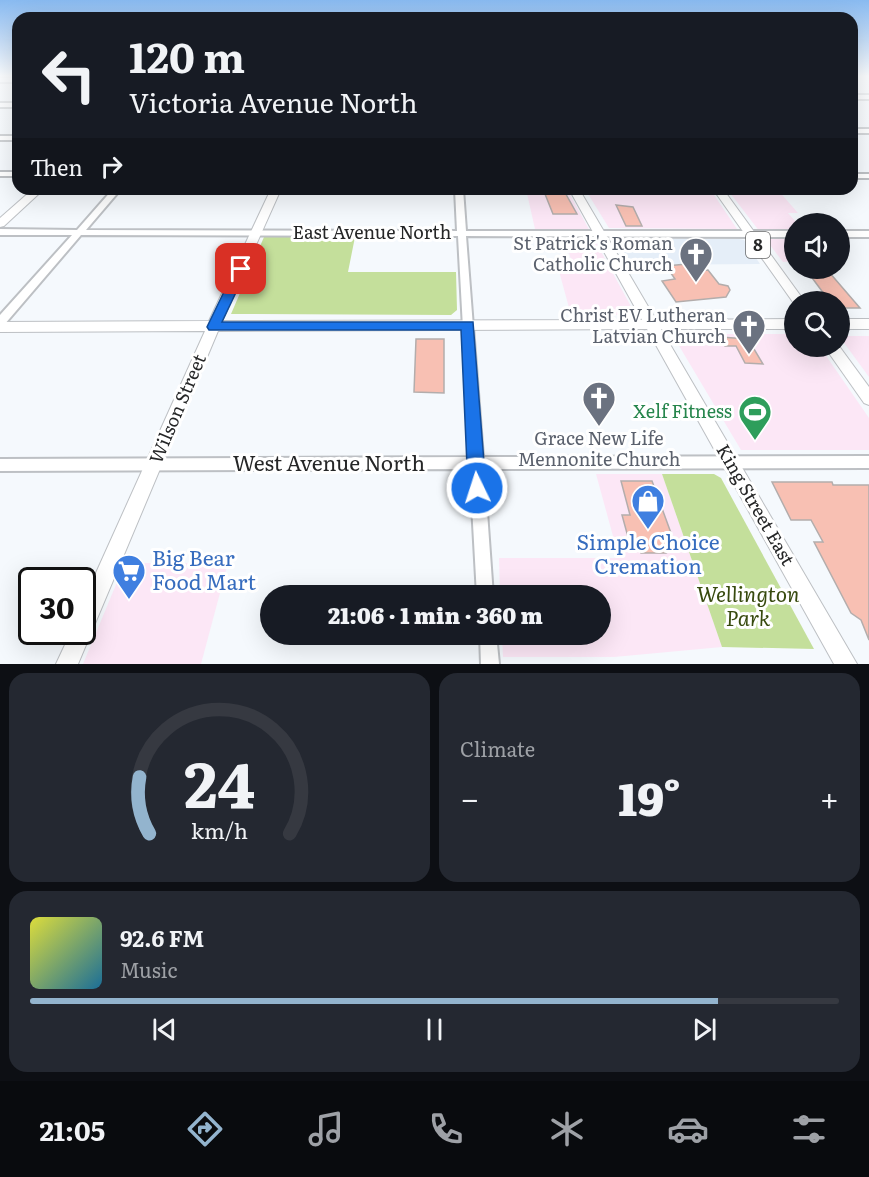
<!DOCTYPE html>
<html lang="en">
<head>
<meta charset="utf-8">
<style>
  :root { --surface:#171b24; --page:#242831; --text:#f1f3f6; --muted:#9ea1a6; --line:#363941; --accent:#93b4ce }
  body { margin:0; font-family:Literata,serif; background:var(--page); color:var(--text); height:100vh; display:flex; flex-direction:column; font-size:22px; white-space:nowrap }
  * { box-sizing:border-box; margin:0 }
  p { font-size:20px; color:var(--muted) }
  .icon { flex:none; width:33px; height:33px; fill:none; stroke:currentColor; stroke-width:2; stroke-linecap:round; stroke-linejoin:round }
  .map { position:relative; height:664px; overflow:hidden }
  .drawer { display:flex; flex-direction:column; gap:9px; padding:9px; background:#0d0f14; flex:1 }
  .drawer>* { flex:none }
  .guide { position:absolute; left:12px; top:12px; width:846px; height:183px; border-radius:18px; box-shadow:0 6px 24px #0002; background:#171b24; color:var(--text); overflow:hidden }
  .fabs { position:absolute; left:784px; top:213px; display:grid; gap:12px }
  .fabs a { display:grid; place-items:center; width:66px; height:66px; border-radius:50%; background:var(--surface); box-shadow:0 6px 24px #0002; font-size:30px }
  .speed { position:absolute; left:18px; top:567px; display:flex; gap:12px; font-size:30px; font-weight:700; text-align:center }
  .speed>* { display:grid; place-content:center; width:78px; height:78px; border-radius:50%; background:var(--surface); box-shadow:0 6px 24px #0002; line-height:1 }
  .speed .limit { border:3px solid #111; border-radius:9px; background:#fff; color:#111 }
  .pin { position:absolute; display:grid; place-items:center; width:51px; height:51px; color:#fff; margin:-26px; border-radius:12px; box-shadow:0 3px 9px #0006 }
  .me { position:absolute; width:66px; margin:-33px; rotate:356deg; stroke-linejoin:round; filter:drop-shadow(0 0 4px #0008) }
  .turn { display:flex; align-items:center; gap:21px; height:126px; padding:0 18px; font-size:27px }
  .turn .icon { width:78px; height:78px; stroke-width:2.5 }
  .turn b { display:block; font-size:42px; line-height:51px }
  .then { display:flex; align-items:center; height:57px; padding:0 18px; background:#0003; gap:12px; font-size:22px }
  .big { font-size:45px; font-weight:800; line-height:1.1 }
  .drawer .tile { flex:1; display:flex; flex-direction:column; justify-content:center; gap:9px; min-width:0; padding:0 21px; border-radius:18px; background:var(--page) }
  .drawer .dial { align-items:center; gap:0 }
  .dial svg { height:156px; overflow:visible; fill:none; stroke:var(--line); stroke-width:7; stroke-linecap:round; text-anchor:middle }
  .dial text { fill:var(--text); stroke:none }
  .song { display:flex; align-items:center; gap:18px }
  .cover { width:72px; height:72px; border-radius:9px; background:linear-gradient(135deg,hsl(60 70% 55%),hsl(200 70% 35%)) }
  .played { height:6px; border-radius:3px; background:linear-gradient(90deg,var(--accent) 85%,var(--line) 85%) }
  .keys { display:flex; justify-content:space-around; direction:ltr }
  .heat { display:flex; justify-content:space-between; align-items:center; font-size:33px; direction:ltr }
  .drawer .tiles { flex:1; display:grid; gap:9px; grid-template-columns:1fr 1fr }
  .tile:last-child { grid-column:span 2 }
  .trip { position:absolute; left:260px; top:585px; width:351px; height:60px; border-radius:30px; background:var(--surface); box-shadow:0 6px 24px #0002; font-weight:800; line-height:60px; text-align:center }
  .menu { display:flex; height:96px; justify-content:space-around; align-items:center; background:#090b0e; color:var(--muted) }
  .menu .icon { width:42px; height:42px }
  .menu .active { color:var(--accent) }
  .menu b { font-size:27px; color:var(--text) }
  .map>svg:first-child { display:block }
  .commercial { fill:#fce7f6 }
  .built { fill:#e5eef8 }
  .green { fill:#c4df9b }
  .building { fill:#f8c0b3; stroke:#b3adac; stroke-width:1.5 }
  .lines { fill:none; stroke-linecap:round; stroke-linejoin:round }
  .minor-casing { stroke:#bdc0c4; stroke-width:4 }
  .major-casing { stroke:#bdc0c4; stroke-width:2 }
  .minor { fill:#fff; fill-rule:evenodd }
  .major { fill:#fff; fill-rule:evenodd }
  .route { fill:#1a73e8; stroke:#114b97; stroke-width:1.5 }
  .labels { text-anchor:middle; stroke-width:6; stroke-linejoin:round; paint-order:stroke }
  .shield { fill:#fff; stroke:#666768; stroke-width:1.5 }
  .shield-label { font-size:16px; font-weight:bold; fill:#252627 }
  .street-label { font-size:18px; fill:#252627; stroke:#fff }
  .worship-label { font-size:18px; fill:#5b616d; stroke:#fff; text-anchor:end }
  .leisure-label { font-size:18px; fill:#27864d; stroke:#fff; text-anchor:end }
  .near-street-label { font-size:21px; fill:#252627; stroke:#fff }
  .near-shop-label { font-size:21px; fill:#366cbe; stroke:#fff }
  .near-park-label { font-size:21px; font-style:italic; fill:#374a0e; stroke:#fff }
</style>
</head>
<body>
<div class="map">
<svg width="869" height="664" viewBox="0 0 869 664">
  <rect width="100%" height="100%" fill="#f5f9fd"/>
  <g class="commercial">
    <polygon points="526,189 567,189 634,312 629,315 571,315 559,271 574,270 565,239 537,238"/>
    <polygon points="585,189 710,189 737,229 609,228"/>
    <polygon points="727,189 777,189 798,213 788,213 797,223 795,224 795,261 783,262"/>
    <polygon points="672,334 795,334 795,346 820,347 869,418 869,450 741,450"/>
    <polygon points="843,336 869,336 869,377 842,340"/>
    <polygon points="596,474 662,474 722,647 614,657 503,657 502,635 600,634 600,596 500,595 499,558 619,558"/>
    <polygon points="125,563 228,563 201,664 83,664"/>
  </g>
  <polygon class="built" points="619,239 739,239 744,240 760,264 631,265 617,241"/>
  <g class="green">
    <polygon points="264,237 355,237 348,272 456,272 457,310 451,315 231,314"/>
    <polygon points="662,474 714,474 721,478 814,649 722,647"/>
  </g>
  <g class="building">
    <polygon points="543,189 563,189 577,214 553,214"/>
    <polygon points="616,205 633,207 642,226 626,226"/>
    <polygon points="687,264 692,271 708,270 719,284 728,286 730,290 726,297 676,302 662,281 675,279 666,266"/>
    <polygon points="807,271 829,272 860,308 840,308 840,302 830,302"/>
    <polygon points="720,337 748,339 763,364 745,363 736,346 725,346"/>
    <polygon points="416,339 444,339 444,393 414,392"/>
    <polygon points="621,481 652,481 675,544 672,550 666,553 641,553 640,548 631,548 622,515 630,515"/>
    <polygon points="772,482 832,482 833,485 869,485 869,640 861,620 851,613 814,542 823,542 811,520 791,520"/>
  </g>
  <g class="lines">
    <defs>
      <g id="minor">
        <rect x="0" y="78" width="18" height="4"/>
        <rect x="852" y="95" width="17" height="4"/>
        <rect x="0" y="103" width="18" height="4"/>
        <rect x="852" y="129" width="17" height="4"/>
        <rect x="0" y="136" width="18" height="4"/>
        <rect x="0" y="172" width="18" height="4"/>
        <rect x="852" y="174" width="17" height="4"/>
        <polygon points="113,189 121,189 86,230 457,231 455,189 463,189 466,231 795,231 795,237 466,236 483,457 869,456 869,468 484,469 493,596 477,596 470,469 0,471 0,459 470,457 458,236 81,235 4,325 0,326 0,315 72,235 0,235 0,229 77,230"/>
        <rect x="840" y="231" width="29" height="6"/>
        <polygon points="480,634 496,634 499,664 481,664"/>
      </g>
      <g id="major">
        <polygon points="33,189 44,189 4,226 0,227 0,218"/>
        <polygon points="271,189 281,189 222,321 642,320 569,189 579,189 656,320 795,319 795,329 661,329 857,664 834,664 647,329 218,331 78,664 56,664 71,632 82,632 82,604 205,331 0,332 0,322 209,321"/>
        <polygon points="713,189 723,189 805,302 795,302 795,305"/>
        <rect x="840" y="319" width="29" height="10"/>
        <polygon points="824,346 839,346 869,387 869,405 864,403"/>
      </g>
    </defs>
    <use href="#minor" class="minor-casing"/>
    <use href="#major" class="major-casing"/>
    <use href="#minor" class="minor"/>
    <use href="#major" class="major"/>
  </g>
  <linearGradient id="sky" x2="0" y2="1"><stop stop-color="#89baf0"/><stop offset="0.45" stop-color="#fafcfe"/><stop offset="1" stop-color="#fafcfe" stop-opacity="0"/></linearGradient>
  <rect width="869" height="169" fill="url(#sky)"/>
  <polygon class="route" points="241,265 247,269 222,322 473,322 486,488 484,493 477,496 471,493 468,488 461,330 209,330 207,327 235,269"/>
  <defs>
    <symbol id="church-pin" viewBox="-11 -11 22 30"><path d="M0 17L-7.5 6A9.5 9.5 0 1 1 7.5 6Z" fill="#6b7280" stroke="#fff"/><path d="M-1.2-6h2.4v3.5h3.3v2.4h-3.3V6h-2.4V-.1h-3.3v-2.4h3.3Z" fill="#fff"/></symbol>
    <symbol id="stadium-pin" viewBox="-11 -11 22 30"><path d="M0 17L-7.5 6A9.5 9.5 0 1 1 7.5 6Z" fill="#2e9e5b" stroke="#fff"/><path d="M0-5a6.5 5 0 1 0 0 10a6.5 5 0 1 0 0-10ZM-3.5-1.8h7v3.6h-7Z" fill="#fff"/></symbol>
    <symbol id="shop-pin" viewBox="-11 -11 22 30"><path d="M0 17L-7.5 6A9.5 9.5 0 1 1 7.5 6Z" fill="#3f7fe0" stroke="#fff"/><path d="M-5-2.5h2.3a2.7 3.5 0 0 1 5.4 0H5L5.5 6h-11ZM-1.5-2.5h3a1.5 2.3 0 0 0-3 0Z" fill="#fff"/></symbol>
    <symbol id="supermarket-pin" viewBox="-11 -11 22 30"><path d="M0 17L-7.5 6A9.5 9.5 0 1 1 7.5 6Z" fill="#3f7fe0" stroke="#fff"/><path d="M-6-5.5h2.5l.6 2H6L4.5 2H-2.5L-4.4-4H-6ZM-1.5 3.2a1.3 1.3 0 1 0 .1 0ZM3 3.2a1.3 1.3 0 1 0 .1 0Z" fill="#fff"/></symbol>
  </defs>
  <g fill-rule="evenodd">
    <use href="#church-pin" x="677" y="235" width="38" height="52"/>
    <use href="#church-pin" x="730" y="307" width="38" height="52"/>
    <use href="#church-pin" x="580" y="379" width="38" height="52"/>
    <use href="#stadium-pin" x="736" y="393" width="38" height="52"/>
    <use href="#shop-pin" x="629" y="482" width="38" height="52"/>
    <use href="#supermarket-pin" x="110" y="552" width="38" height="52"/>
  </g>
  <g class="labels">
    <rect class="shield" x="746" y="232" width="24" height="26" rx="4.5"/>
    <g class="shield-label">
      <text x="758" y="251">8</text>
    </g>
    <g class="street-label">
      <text x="372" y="239">East Avenue North</text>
      <text transform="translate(178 409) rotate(-67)" y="6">Wilson Street</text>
      <text transform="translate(755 505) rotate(60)" y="6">King Street East</text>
    </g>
    <g class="worship-label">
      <text x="673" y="250">St Patrick's Roman<tspan x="673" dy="21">Catholic Church</tspan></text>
      <text x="726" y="322">Christ EV Lutheran<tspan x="726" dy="21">Latvian Church</tspan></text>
      <text x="599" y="445" text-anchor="middle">Grace New Life<tspan x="599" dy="21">Mennonite Church</tspan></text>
    </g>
    <g class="leisure-label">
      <text x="732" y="418">Xelf Fitness</text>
    </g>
    <g class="near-street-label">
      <text x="329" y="471">West Avenue North</text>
    </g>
    <g class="near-shop-label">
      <text x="648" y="550">Simple Choice<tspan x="648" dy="24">Cremation</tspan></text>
      <text x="152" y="566" text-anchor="start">Big Bear<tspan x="152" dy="24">Food Mart</tspan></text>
    </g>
    <g class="near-park-label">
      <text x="748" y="602">Wellington<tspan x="748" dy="24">Park</tspan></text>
    </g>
  </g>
</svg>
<div class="fabs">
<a><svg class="icon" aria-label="sound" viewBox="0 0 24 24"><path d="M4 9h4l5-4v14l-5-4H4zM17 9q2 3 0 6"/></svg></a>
<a><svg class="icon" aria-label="search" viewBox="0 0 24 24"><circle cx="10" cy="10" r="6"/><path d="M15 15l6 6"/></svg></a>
</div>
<div class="speed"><div class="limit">30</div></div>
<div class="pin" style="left:241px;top:269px;background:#d93025"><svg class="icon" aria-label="arrive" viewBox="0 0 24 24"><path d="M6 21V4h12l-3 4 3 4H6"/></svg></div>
<svg class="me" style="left:477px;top:488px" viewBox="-20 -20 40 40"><circle r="17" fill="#1a73e8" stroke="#fff" stroke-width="3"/><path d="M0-11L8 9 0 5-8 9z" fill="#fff"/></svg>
<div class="trip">21:06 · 1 min · 360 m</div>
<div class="guide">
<div class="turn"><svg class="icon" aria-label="left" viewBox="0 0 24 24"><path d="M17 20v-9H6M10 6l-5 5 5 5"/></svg><div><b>120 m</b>Victoria Avenue North</div></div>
<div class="then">Then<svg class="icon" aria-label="right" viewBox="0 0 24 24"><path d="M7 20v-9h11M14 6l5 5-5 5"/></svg></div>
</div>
</div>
<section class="drawer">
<div class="tiles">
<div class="tile dial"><svg viewBox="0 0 100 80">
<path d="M14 69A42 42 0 1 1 86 69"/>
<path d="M14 69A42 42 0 0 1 9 40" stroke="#93b4ce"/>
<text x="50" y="56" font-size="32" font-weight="700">24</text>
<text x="50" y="72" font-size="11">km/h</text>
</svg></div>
<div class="tile"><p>Climate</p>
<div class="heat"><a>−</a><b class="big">19°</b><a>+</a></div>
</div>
<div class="tile">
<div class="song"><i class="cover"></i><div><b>92.6 FM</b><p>Music</p></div></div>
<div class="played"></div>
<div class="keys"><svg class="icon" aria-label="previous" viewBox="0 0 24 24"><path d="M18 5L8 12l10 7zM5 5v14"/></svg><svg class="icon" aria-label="pause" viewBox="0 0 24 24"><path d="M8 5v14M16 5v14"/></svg><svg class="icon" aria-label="next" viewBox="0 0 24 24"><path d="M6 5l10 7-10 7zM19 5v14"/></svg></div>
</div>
</div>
</section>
<nav class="menu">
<b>21:05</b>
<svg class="icon active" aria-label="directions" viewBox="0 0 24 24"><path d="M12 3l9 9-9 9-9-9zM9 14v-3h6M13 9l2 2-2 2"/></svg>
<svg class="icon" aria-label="music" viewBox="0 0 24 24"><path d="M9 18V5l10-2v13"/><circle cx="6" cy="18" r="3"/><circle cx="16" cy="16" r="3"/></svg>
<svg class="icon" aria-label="phone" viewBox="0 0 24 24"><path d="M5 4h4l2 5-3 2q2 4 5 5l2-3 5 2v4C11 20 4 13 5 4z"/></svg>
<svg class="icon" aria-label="climate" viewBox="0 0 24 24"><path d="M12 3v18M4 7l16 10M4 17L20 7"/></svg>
<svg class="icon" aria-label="car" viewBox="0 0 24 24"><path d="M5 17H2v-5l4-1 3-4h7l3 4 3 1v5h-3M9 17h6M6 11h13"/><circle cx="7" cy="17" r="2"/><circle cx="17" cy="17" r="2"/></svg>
<svg class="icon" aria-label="filters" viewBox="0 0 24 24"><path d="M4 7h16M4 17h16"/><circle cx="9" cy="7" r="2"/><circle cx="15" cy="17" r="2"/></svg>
</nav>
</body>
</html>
